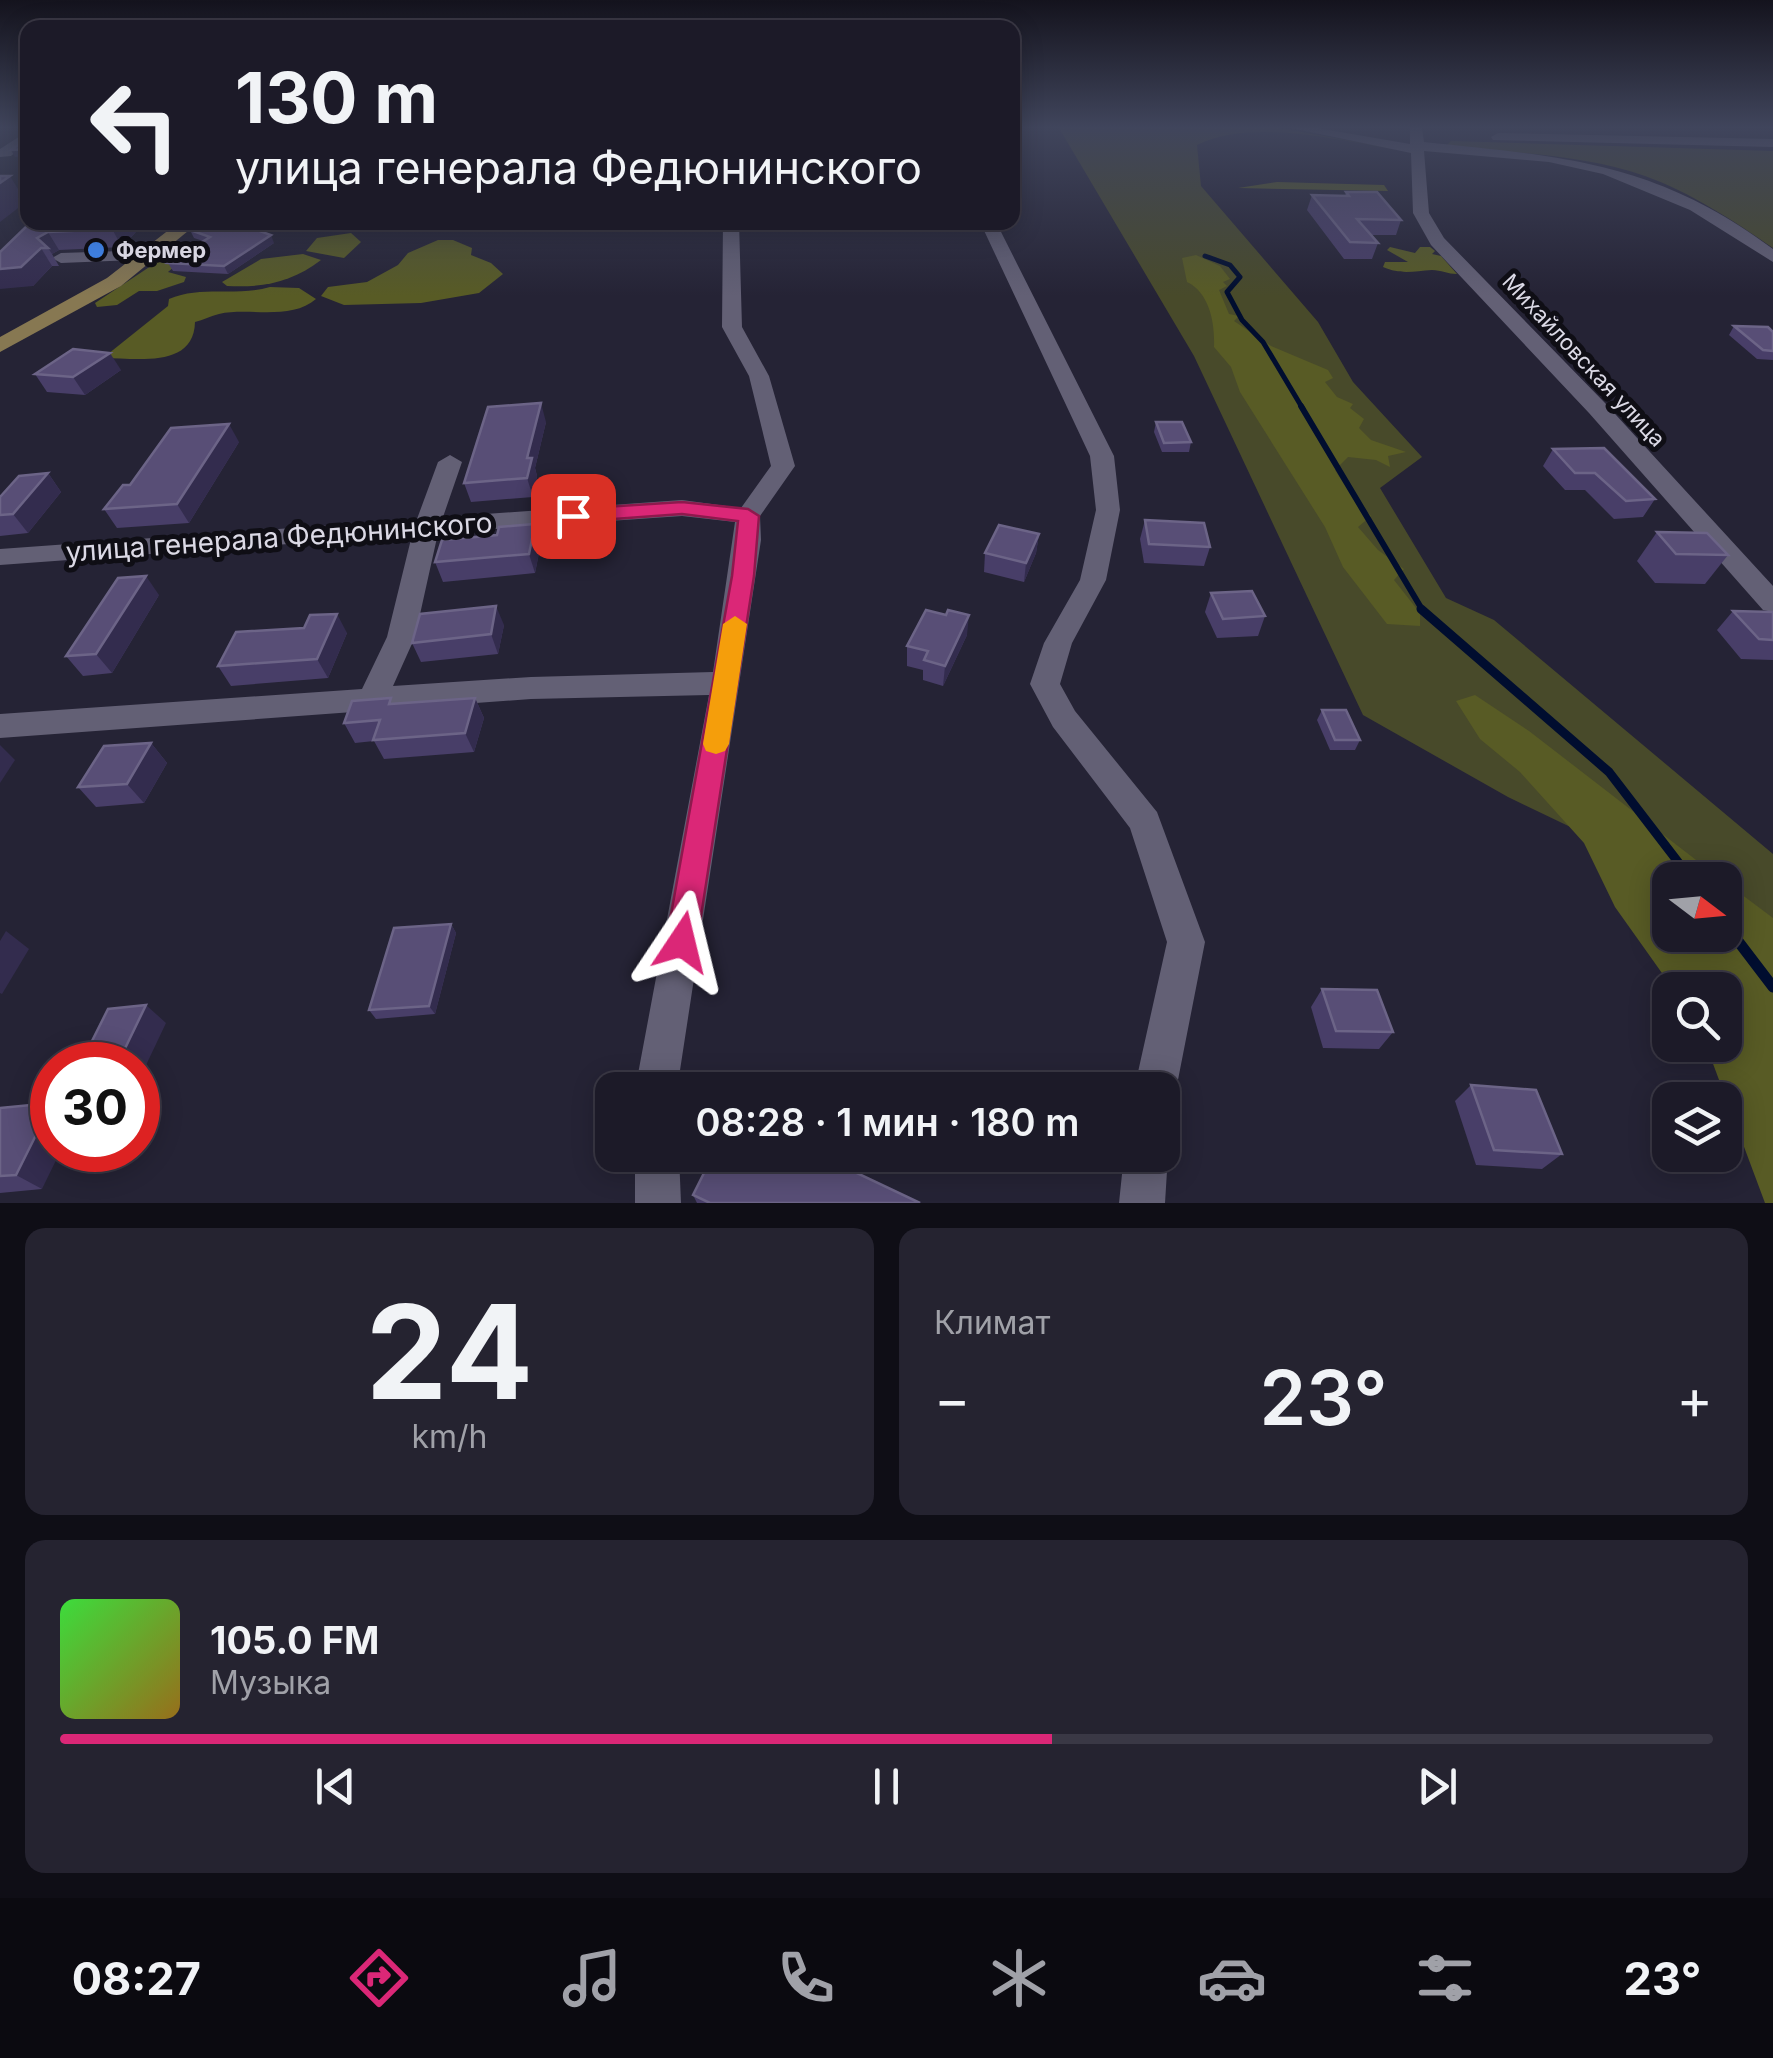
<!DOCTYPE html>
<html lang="ru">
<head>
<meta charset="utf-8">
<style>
  :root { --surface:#1c1a28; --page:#252330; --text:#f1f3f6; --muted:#a0a1a8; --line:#3a3845; --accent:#db2777 }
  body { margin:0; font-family:Inter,sans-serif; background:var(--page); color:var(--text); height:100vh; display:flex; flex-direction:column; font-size:38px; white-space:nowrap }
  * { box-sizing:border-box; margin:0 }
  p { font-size:32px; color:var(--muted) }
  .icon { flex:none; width:55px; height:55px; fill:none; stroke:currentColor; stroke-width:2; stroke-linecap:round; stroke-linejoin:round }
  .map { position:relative; height:1203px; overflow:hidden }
  .side { display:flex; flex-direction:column; gap:25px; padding:25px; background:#0f0e16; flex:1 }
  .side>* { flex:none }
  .top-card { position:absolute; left:20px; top:20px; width:1000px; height:210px; border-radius:20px; box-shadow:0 5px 25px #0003,0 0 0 2px var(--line); background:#1c1a28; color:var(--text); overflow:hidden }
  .needle { width:65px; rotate:106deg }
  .fabs { position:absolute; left:1652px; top:862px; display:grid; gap:20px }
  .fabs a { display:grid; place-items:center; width:90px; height:90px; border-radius:20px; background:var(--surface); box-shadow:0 5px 25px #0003,0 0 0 2px var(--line); font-size:50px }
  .speed { position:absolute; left:30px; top:1042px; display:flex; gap:20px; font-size:50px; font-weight:700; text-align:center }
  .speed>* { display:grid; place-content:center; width:130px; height:130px; border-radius:50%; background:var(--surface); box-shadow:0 5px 25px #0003,0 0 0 2px var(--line); line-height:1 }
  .speed .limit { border:15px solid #d22; background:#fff; color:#111 }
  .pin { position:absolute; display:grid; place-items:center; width:85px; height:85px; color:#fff; margin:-42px; border-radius:20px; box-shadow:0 5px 15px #0006 }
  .me { position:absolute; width:110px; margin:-55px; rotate:10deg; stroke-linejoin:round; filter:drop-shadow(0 0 8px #0008) }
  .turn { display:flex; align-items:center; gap:35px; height:210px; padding:0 50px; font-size:45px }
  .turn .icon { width:130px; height:130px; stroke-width:2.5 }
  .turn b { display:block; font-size:70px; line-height:85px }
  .big { font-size:75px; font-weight:600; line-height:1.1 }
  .side .tile { flex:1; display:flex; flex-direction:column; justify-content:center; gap:15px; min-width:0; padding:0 35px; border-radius:20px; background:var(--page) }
  .side .dial { align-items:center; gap:0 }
  .dial b { font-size:130px; line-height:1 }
  .song { display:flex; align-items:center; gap:30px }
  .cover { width:120px; height:120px; border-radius:15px; background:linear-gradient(135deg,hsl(120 70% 55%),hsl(40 70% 35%)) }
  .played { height:10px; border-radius:5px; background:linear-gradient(90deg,var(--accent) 60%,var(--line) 60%) }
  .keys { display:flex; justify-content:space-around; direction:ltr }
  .heat { display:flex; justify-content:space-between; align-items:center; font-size:55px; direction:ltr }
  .side .tiles { flex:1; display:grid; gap:25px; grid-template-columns:1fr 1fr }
  .tile:last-child { grid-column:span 2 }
  .trip { position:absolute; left:595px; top:1072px; width:585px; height:100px; border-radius:20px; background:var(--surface); box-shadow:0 5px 25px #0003,0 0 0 2px var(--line); font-weight:600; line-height:100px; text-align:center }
  .dock { display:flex; height:160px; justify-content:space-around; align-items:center; background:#0b0a10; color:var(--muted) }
  .dock .icon { width:70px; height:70px }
  .dock .selected { color:var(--accent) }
  .dock b { font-size:45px; color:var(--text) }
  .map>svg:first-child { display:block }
  .green { fill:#484a2a }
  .forest { fill:#585b25 }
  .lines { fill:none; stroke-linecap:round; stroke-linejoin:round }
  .stream-far3 { stroke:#000d2f; stroke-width:5 }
  .stream-far2 { stroke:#000d2f; stroke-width:6 }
  .stream-far1 { stroke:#000d2f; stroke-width:9 }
  .stream { stroke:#000d2f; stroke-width:11 }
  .minor { fill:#636075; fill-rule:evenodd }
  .major { fill:#877852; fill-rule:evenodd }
  .wall { fill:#483e68 }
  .shaded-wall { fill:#332c4e }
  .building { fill:#584e76; stroke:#6c6487; stroke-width:2.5 }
  .route { fill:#db2777; stroke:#8e194d; stroke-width:2.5 }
  .slow { fill:#f59e0b }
  .shop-dot { fill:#3f7fe0; stroke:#0f0e15; stroke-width:4 }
  .labels { text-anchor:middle; stroke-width:10; stroke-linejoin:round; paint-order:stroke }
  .far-poi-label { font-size:22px; font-weight:bold; fill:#dbd9e5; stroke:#0f0e15; text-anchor:start }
  .far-street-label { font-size:22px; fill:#dbd9e5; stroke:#0f0e15 }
  .street-label { font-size:28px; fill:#dbd9e5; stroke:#0f0e15 }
</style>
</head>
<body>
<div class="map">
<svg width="1773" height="1203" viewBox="0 0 1773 1203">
  <rect width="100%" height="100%" fill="#252335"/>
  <g class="green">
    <path d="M1059 128H1280L1394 149C1337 140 1250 118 1197 145L1201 186 1318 322 1353 382 1422 457 1380 488 1446 598 1494 620 1773 854V924L1725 901V880H1681L1508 797 1363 715 1194 356Z"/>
    <path d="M1451 141 1773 151V248C1734 221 1690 192 1645 176 1582 154 1511 153 1446 146Z"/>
  </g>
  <g class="forest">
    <polygon points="1277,182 1384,185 1388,191 1238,188"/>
    <polygon points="351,233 361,242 344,258 306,251 317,238"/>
    <polygon points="438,240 453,240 472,248 471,255 491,263 503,274 479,293 421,303 344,305 321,296 328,287 367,282 398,265 408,253"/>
    <path d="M1390 247 1415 253 1420 247H1430L1435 251 1432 254 1441 256 1457 274C1448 274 1441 270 1432 270 1414 271 1401 275 1383 267L1385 262H1408L1387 250Z"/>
    <polygon points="186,248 195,249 168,272 186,277 184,282 157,291 139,291 117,305 97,307 95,303 166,256"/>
    <path d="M303 254 321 260C292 282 264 288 227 286L222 282 261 259Z"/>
    <path d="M1196 255 1220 266 1230 279 1223 282 1227 286 1219 290 1229 314 1239 316 1234 321 1271 346 1328 370 1333 378 1325 382 1337 397 1353 404 1350 408 1364 419 1359 428 1371 440 1406 452 1388 456 1390 467 1376 460 1348 457 1335 470 1352 497 1371 516 1358 527 1378 550 1404 569 1394 580 1420 613V626L1387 624 1343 567 1325 527 1240 392 1231 367 1214 347C1215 324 1210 293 1187 282L1182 258Z"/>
    <path d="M270 287 299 288 316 299C291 321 248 307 219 314 211 316 203 320 195 322 194 369 136 358 103 358L168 306 169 299C201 285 236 297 270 287Z"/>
    <polygon points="1475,695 1529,731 1722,880 1670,880 1670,935 1725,935 1725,882 1773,918 1773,1203 1765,1203 1706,1045 1725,1045 1725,990 1674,990 1615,907 1584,843 1520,772 1480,739 1456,701"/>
  </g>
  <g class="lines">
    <polyline class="stream-far3" points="1205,256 1230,265 1240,277 1227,292 1242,320 1263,342 1303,409"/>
    <polyline class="stream-far2" points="1301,406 1423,611"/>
    <polyline class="stream-far1" points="1421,609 1609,772 1685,871"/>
    <g class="stream">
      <polyline points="1683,868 1692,880"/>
      <polyline points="1725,924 1773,987"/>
    </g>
    <g class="minor">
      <path d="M1291 128H1317L1410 144V128H1422L1424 142C1564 157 1654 161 1773 249V262L1690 210 1603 174 1549 162 1424 151 1429 213 1444 238 1605 403 1773 586V612L1763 610 1589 413 1431 245 1413 213 1411 153Z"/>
      <polygon points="28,131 28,142 11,156 0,157 0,149"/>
      <polygon points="1498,133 1773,139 1773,147 1493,140 1491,137"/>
      <polygon points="182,222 228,222 188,230 182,228"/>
      <path d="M723 222H739L742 327 769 376 795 466 760 516 761 540 677 1090H635L709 695 531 699 0 738V714L362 689 387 637 412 535 0 565V549L417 519 438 462 450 455 462 462 443 517 682 500 741 508 771 466 749 376 722 327ZM682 516 735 522 713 672 531 677 393 686 415 637 438 533Z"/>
      <polygon points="817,222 833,222 835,228 821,231"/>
      <polygon points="980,222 996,222 1114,456 1120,510 1106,580 1072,643 1060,684 1075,711 1157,812 1205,942 1176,1090 1170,1105 1162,1108 1162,1090 1134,1090 1167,942 1130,828 1053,727 1030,684 1044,643 1080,580 1096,510 1090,456"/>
      <polygon points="152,250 158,251 158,259 61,263 52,258 61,253"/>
      <polygon points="1162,1141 1168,1155 1165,1203 1119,1203 1124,1155 1162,1155"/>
      <polygon points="635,1155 679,1155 681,1203 635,1203"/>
    </g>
    <polygon class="major" points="179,222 199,222 121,286 0,352 0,337 107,278"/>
  </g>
  <g class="wall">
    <polygon points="1346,192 1401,220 1396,235 1371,235 1378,243 1372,259 1344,259 1307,210 1312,195 1345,196"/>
    <polygon points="31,222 145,222 122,247 59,250 52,254 59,266 52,266 33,286"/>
    <polygon points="190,230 274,243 228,274 173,271 168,263 203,241 194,238"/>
    <polygon points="1734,326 1773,332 1773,360 1757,359 1729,335"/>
    <polygon points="121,370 85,395 47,392 35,374"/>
    <polygon points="546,422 535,468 537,476 533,497 471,502 464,483"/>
    <polygon points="1156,422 1191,442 1189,452 1162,452 1154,432"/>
    <polygon points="239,442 189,523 117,528 104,509 130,485"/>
    <polygon points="1553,449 1655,499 1643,517 1614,519 1585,490 1565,490 1543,466"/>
    <polygon points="48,473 61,492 28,533 0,536 0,497"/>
    <polygon points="1145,520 1210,547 1204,566 1144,563 1140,539"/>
    <polygon points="1657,532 1728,555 1705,584 1655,583 1637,561"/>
    <polygon points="1039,534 1036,553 1024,582 984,572 985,553"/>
    <polygon points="541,543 535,573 443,582 435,562"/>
    <polygon points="1211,593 1265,616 1258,636 1217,638 1205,612"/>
    <polygon points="159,595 112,673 83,676 66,656"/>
    <polygon points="1733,611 1773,612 1773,660 1741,659 1717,630"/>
    <polygon points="504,625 498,654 421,662 412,643"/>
    <polygon points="304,628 347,633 328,678 231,686 218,666"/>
    <polygon points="967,635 943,686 923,680 923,670 907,666 907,646"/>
    <polygon points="475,698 484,718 474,752 384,759 374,741 355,743 344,723 394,704"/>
    <polygon points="1322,710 1360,740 1355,750 1330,750 1317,720"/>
    <polygon points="151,743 167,763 144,803 96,807 78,787"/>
    <polygon points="451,924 456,933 435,1014 376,1019 369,1010"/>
    <polygon points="1322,989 1393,1032 1379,1049 1323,1048 1311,1007"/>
    <polygon points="1471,1085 1562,1154 1542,1169 1476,1165 1455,1101"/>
    <polygon points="0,1108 42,1189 0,1193"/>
    <polygon points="693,1195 920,1203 697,1203"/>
  </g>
  <g class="shaded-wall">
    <polygon points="28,149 28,156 15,157 11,150"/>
    <polygon points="10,176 26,202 0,222 0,183"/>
    <polygon points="119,222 145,222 122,247 112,229"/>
    <polygon points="48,232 59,250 52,254 48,248 37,238"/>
    <polygon points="271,235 274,243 228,274 224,266"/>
    <polygon points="41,248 52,266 33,286 0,289 0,269"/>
    <polygon points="110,353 121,370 85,395 73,377"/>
    <polygon points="541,403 546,422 535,468 537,476 533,497 527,478 527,458"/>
    <polygon points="229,424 239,442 189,523 177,504"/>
    <polygon points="48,473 61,492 28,533 13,514"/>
    <polygon points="535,524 541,543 535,573 529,554"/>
    <polygon points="1039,534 1036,553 1024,582 1026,563"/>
    <polygon points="146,576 159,595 112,673 96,654"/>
    <polygon points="496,606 504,625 498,654 491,634"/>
    <polygon points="337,614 347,633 328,678 317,659"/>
    <polygon points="969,615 967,635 943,686 945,666"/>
    <polygon points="475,698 484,718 474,752 465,733"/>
    <polygon points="151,743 167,763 144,803 127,784"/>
    <polygon points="0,745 15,760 0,783"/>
    <polygon points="451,924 456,933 435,1014 429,1006"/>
    <polygon points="6,931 29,949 2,994 0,993 0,941"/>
    <polygon points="146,1005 166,1023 138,1082 138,1065 117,1065"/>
    <polygon points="52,1103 52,1150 61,1150 42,1189 16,1175"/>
  </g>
  <g class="building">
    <polygon points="28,138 28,149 11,150"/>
    <polygon points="0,176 10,176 0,183"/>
    <polygon points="1346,192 1377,192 1401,220 1357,219 1378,243 1350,242 1312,195 1349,196"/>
    <polygon points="31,222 119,222 112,229 48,232 37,238 48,248 41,248 21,267 0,269 0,252"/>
    <polygon points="211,222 234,222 271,235 224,266 168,263 210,237 190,230"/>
    <polygon points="1734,326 1768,327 1773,332 1773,351 1763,350"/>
    <polygon points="73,349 110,353 73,377 35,374"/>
    <polygon points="541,403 527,458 532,458 527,478 464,483 488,407"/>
    <polygon points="1156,422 1182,422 1191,442 1164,443"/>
    <polygon points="229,424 177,504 104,509 123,485 130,485 171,428"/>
    <polygon points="1604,448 1655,499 1626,501 1595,473 1575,473 1553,449"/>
    <polygon points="48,473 13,514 0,515 0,497 19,476"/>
    <polygon points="1145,520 1204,523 1210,547 1149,544"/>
    <polygon points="535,524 529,554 435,562 442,540 497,535 499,527"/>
    <polygon points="999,525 1039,534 1026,563 985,553"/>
    <polygon points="1657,532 1707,533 1728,555 1676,554"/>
    <polygon points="146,576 96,654 66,656 118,578"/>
    <polygon points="1252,591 1265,616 1223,619 1211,593"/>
    <polygon points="496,606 491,634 412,643 420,614"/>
    <polygon points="926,610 946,615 948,610 969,615 945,666 924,660 928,651 907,646"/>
    <polygon points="1733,611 1773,612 1773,640 1759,639"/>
    <polygon points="337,614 317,659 218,666 236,632 304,628 310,615"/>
    <polygon points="391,698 389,704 475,698 465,733 373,740 380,720 344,723 352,701"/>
    <polygon points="1322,710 1346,710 1360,740 1335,740"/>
    <polygon points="151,743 127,784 78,787 104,746"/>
    <polygon points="451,924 429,1006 369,1010 394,928"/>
    <polygon points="1322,989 1377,990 1393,1032 1336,1031"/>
    <polygon points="146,1005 117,1065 80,1065 108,1009"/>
    <polygon points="1471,1085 1536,1090 1562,1154 1494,1150"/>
    <polygon points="52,1103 16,1175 0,1176 0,1108"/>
    <polygon points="713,1155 819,1155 920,1203 710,1203 693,1195"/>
  </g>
  <linearGradient id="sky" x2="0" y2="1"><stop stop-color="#14131d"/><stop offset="0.43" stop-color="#40455c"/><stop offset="1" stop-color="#40455c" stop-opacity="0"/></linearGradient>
  <rect width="1773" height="296" fill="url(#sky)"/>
  <polygon class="route" points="682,502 748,509 759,516 754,576 697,942 693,952 682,957 671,952 666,942 732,576 738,521 682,514 573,522 562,516 573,509"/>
  <polygon class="slow" points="735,616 747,624 729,744 725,751 716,754 706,751 703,744 723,624"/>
  <circle class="shop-dot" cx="96" cy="250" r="10"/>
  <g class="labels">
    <g class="far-poi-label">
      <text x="116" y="258">Фермер</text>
    </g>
    <g class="far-street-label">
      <text transform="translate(1584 360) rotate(47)" y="8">Михайловская улица</text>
    </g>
    <g class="street-label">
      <text transform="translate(279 537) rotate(-4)" y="10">улица генерала Федюнинского</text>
    </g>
  </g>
</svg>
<div class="fabs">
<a><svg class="needle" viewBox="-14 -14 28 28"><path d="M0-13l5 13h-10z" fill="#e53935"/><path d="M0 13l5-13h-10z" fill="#a0a1a8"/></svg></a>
<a><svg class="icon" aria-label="search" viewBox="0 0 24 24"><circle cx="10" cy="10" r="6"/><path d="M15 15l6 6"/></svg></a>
<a><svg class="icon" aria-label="layers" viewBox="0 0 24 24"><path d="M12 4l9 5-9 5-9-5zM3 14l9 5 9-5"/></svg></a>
</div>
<div class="speed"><div class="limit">30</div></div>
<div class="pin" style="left:573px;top:516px;background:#d93025"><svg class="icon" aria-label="arrive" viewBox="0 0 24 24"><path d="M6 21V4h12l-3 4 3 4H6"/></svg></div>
<svg class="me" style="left:682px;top:942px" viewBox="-20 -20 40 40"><path d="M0-17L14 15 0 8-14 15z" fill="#db2777" stroke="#fff" stroke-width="4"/></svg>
<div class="trip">08:28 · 1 мин · 180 m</div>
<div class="top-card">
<div class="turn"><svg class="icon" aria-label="left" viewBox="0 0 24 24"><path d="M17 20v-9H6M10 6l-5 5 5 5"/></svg><div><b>130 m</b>улица генерала Федюнинского</div></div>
</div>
</div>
<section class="side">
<div class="tiles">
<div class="tile dial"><b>24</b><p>km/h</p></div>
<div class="tile"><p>Климат</p>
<div class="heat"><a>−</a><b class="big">23°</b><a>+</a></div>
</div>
<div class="tile">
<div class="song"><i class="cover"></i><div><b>105.0 FM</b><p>Музыка</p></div></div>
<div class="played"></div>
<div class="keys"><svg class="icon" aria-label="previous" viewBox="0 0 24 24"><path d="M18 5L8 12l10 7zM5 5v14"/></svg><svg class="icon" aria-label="pause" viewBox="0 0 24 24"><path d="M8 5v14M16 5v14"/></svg><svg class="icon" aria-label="next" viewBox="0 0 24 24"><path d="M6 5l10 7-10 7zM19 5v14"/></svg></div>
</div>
</div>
</section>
<nav class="dock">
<b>08:27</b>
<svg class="icon selected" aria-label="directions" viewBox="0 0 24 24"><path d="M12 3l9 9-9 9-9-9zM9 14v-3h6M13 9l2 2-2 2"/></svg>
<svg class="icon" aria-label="music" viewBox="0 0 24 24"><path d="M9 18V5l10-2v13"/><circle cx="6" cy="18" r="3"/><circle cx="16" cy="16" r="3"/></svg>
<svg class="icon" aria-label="phone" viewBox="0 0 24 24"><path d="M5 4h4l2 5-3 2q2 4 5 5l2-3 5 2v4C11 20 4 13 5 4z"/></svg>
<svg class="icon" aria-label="climate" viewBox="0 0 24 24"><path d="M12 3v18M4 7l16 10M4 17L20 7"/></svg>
<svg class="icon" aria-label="car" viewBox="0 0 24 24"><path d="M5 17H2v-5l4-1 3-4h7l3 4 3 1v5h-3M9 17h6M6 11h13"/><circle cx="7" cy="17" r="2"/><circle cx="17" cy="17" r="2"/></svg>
<svg class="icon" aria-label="filters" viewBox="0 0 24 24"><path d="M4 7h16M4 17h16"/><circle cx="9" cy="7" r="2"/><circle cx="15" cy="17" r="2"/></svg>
<b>23°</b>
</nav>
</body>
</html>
